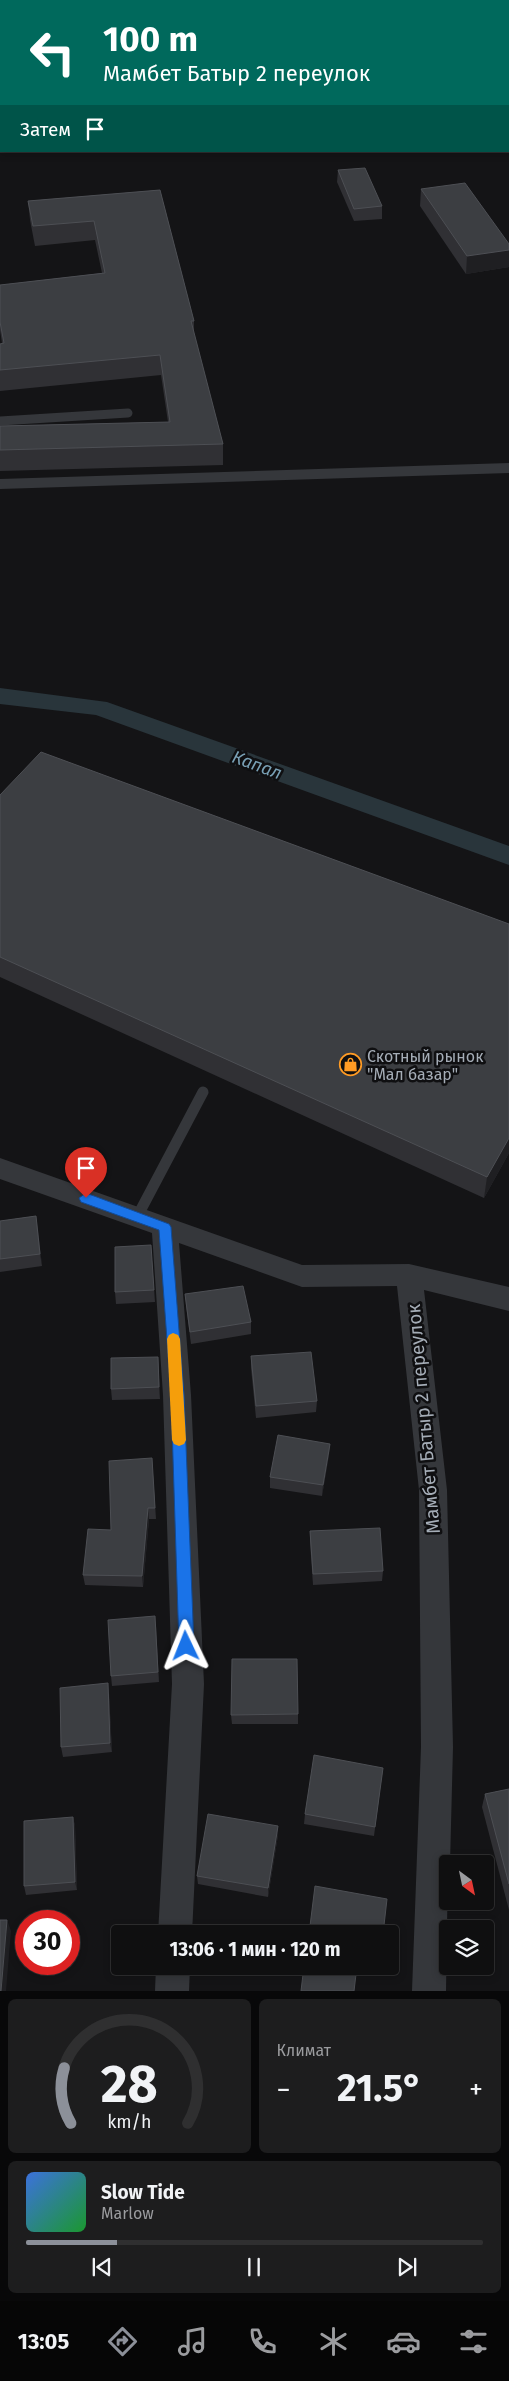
<!DOCTYPE html>
<html lang="ru">
<head>
<meta charset="utf-8">
<style>
  :root { --surface:#0f0f10; --page:#1d1d1e; --text:#f1f3f6; --muted:#9b9c9f; --line:#2f2f30; --accent:#8c9099 }
  body { margin:0; font-family:"Fira Sans",sans-serif; background:var(--page); color:var(--text); height:100vh; display:flex; flex-direction:column; font-size:19px; white-space:nowrap }
  * { box-sizing:border-box; margin:0 }
  p { font-size:16px; color:var(--muted) }
  .icon { flex:none; width:28px; height:28px; fill:none; stroke:currentColor; stroke-width:2; stroke-linecap:round; stroke-linejoin:round }
  .map { position:relative; height:1991px; overflow:hidden }
  .sheet { display:flex; flex-direction:column; gap:8px; padding:8px; background:#080809; flex:1 }
  .sheet>* { flex:none }
  .hud { position:absolute; left:0px; top:0px; width:510px; height:152px; box-shadow:0 2px 8px #0003,0 0 0 1px var(--line); background:#00695c; color:#fff; overflow:hidden }
  .needle { width:32px; rotate:147deg }
  .fabs { position:absolute; left:439px; top:1855px; display:grid; gap:10px }
  .fabs a { display:grid; place-items:center; width:55px; height:55px; border-radius:5px; background:var(--surface); box-shadow:0 2px 8px #0003,0 0 0 1px var(--line); font-size:25px }
  .speed { position:absolute; left:15px; top:1910px; display:flex; gap:10px; font-size:25px; font-weight:700; text-align:center }
  .speed>* { display:grid; place-content:center; width:65px; height:65px; border-radius:50%; background:var(--surface); box-shadow:0 2px 8px #0003,0 0 0 1px var(--line); line-height:1 }
  .speed .limit { border:8px solid #d22; background:#fff; color:#111 }
  .pin { position:absolute; display:grid; place-items:center; width:42px; height:42px; color:#fff; margin:-51px -21px; border-radius:50% 50% 50% 0; rotate:-45deg; box-shadow:0 0 5px #0007 }
  .pin .icon { rotate:45deg }
  .me { position:absolute; width:55px; margin:-28px; rotate:358deg; stroke-linejoin:round; filter:drop-shadow(0 0 4px #0008) }
  .turn { display:flex; align-items:center; gap:18px; height:105px; padding:0 20px; font-size:22px }
  .turn .icon { width:65px; height:65px; stroke-width:2.5 }
  .turn b { display:block; font-size:35px; line-height:42px }
  .then { display:flex; align-items:center; height:48px; padding:0 20px; background:#0003; gap:10px; font-size:19px }
  .big { font-size:38px; font-weight:700; line-height:1.1 }
  .sheet .widget { flex:1; display:flex; flex-direction:column; justify-content:center; gap:8px; min-width:0; padding:0 18px; border-radius:8px; background:var(--page) }
  .sheet .dial { align-items:center; gap:0 }
  .dial svg { height:130px; overflow:visible; fill:none; stroke:var(--line); stroke-width:7; stroke-linecap:round; text-anchor:middle }
  .dial text { fill:var(--text); stroke:none }
  .song { display:flex; align-items:center; gap:15px }
  .cover { width:60px; height:60px; border-radius:8px; background:linear-gradient(135deg,hsl(220 70% 55%),hsl(130 70% 35%)) }
  .played { height:5px; border-radius:2px; background:linear-gradient(90deg,var(--accent) 20%,var(--line) 20%) }
  .keys { display:flex; justify-content:space-around; direction:ltr }
  .heat { display:flex; justify-content:space-between; align-items:center; font-size:28px; direction:ltr }
  .sheet .tiles { flex:1; display:grid; gap:8px; grid-template-columns:1fr 1fr }
  .widget:last-child { grid-column:span 2 }
  .trip { position:absolute; left:111px; top:1925px; width:288px; height:50px; border-radius:5px; background:var(--surface); box-shadow:0 2px 8px #0003,0 0 0 1px var(--line); font-weight:700; line-height:50px; text-align:center }
  .tab-bar { display:flex; height:80px; justify-content:space-around; align-items:center; background:#060606; color:var(--muted) }
  .tab-bar .icon { width:35px; height:35px }
  .tab-bar .current { color:var(--accent) }
  .tab-bar b { font-size:22px; color:var(--text) }
  .map>svg:first-child { display:block }
  .lines { fill:none; stroke-linecap:round; stroke-linejoin:round }
  .canal { fill:#29353b; fill-rule:evenodd }
  .service-far1 { stroke:#35373b; stroke-width:9 }
  .service { stroke:#35373b; stroke-width:11 }
  .minor { fill:#35373b; fill-rule:evenodd }
  .rail { stroke:#484b51; stroke-width:2.5; stroke-dasharray:4 3; stroke-linecap:butt }
  .wall { fill:#303034 }
  .shaded-wall { fill:#1f1f22 }
  .building { fill:#3c3e42; stroke:#4d4f54 }
  .route { fill:#1a73e8; stroke:#114b97 }
  .slow { fill:#f59e0b }
  .labels { text-anchor:middle; stroke-width:5; stroke-linejoin:round; paint-order:stroke }
  .poi-label { font-size:16px; fill:#a5adb7; stroke:#0f0f11; text-anchor:start }
  .water-label { font-size:18px; font-style:italic; fill:#79a0b5; stroke:#0f0f11 }
  .near-street-label { font-size:19px; fill:#a5adb7; stroke:#0f0f11 }
</style>
</head>
<body>
<div class="map">
<svg width="509" height="1991" viewBox="0 0 509 1991">
  <rect width="100%" height="100%" fill="#141416"/>
  <g class="lines">
    <polygon class="canal" points="0,688 107,702 509,846 509,865 96,715 0,704"/>
    <polyline class="service-far1" points="0,421 128,413"/>
    <polyline class="service" points="137,1217 203,1092"/>
    <g class="minor">
      <polygon points="509,463 509,473 0,489 0,479"/>
      <polygon points="0,1158 302,1265 409,1264 509,1287 509,1311 424,1290 447,1490 453,1747 450,1864 448,1864 446,1991 412,1991 421,1747 419,1490 397,1286 302,1287 179,1243 191,1395 204,1684 192,1934 158,1934 172,1684 163,1395 152,1233 0,1179"/>
      <polygon points="156,1966 190,1966 189,1991 155,1991"/>
    </g>
    <polyline class="rail" points="197,1 199,0"/>
  </g>
  <g class="wall">
    <polygon points="379,0 435,0 436,1 379,1"/>
    <polygon points="338,170 382,206 382,219 354,221 337,182"/>
    <polygon points="421,189 509,244 509,267 466,274 420,206"/>
    <polygon points="160,190 194,321 194,334 223,444 223,465 0,471 0,426 168,422 161,375 0,391 0,344 2,343 0,330 0,285 102,273 95,240 35,246 30,220 28,201"/>
    <polygon points="0,795 509,924 509,1153 484,1198 0,977"/>
    <polygon points="36,1216 42,1266 0,1272 0,1221"/>
    <polygon points="151,1245 155,1302 116,1304 115,1292"/>
    <polygon points="185,1294 251,1322 251,1334 191,1344 186,1306"/>
    <polygon points="251,1356 317,1401 316,1412 256,1418 251,1368"/>
    <polygon points="158,1357 160,1399 112,1400 111,1389"/>
    <polygon points="330,1444 329,1455 322,1496 270,1488 270,1477"/>
    <polygon points="152,1458 156,1519 149,1519 143,1587 85,1585 83,1575 111,1530"/>
    <polygon points="310,1531 383,1571 382,1581 313,1585 310,1542"/>
    <polygon points="156,1626 159,1682 112,1686 111,1676"/>
    <polygon points="109,1693 112,1752 63,1757 61,1747"/>
    <polygon points="298,1714 298,1724 232,1724 231,1715"/>
    <polygon points="383,1768 374,1836 304,1824 305,1814"/>
    <polygon points="509,1789 509,1910 482,1807 485,1794"/>
    <polygon points="73,1817 75,1826 77,1890 26,1895 24,1886"/>
    <polygon points="278,1826 278,1835 268,1897 198,1884 197,1876"/>
    <polygon points="304,1966 379,1966 378,1972 357,1968"/>
  </g>
  <g class="shaded-wall">
    <polygon points="125,0 143,0 144,1 122,1"/>
    <polygon points="1,62 1,79 0,80 0,63"/>
    <polygon points="509,250 509,267 466,274 467,256"/>
    <polygon points="509,1138 509,1153 484,1198 487,1177"/>
    <polygon points="36,1216 38,1228 42,1266 40,1254"/>
    <polygon points="158,1357 159,1369 160,1399 159,1387"/>
    <polygon points="330,1444 329,1455 322,1496 323,1485"/>
    <polygon points="148,1508 149,1519 143,1587 142,1576"/>
    <polygon points="108,1683 109,1693 112,1752 110,1743"/>
    <polygon points="73,1817 75,1826 77,1890 75,1882"/>
    <polygon points="278,1826 278,1835 268,1897 268,1888"/>
    <polygon points="7,1920 11,1931 6,1991 1,1991"/>
  </g>
  <g class="building">
    <polygon points="76,0 125,0 122,1 74,1"/>
    <polygon points="388,0 435,0 436,1 390,1"/>
    <polygon points="1,34 1,62 0,63 0,35"/>
    <polygon points="365,168 382,206 354,209 338,170"/>
    <polygon points="465,183 509,244 509,250 467,256 421,189"/>
    <polygon points="160,190 194,321 191,321 223,444 0,450 0,426 170,422 160,355 0,370 0,344 4,343 0,322 0,285 105,273 94,221 33,226 28,201"/>
    <polygon points="41,752 509,924 509,1138 487,1177 0,957 0,795"/>
    <polygon points="36,1216 40,1254 0,1259 0,1221"/>
    <polygon points="151,1245 154,1290 115,1292 115,1247"/>
    <polygon points="243,1286 251,1322 190,1332 185,1294"/>
    <polygon points="311,1352 317,1401 256,1406 251,1356"/>
    <polygon points="158,1357 159,1387 111,1389 111,1358"/>
    <polygon points="278,1435 330,1444 323,1485 270,1477"/>
    <polygon points="152,1458 155,1508 148,1508 142,1576 83,1575 88,1529 111,1530 109,1461"/>
    <polygon points="380,1528 383,1571 313,1574 310,1531"/>
    <polygon points="155,1616 158,1672 111,1676 108,1620"/>
    <polygon points="232,1659 297,1659 298,1714 231,1715"/>
    <polygon points="108,1683 110,1743 61,1747 60,1688"/>
    <polygon points="314,1755 383,1768 375,1827 305,1814"/>
    <polygon points="509,1789 509,1884 485,1794"/>
    <polygon points="208,1814 278,1826 268,1888 197,1876"/>
    <polygon points="73,1817 75,1882 24,1886 24,1821"/>
    <polygon points="315,1886 387,1899 383,1934 309,1934"/>
    <polygon points="0,1920 7,1920 1,1991 0,1991"/>
    <polygon points="304,1966 357,1966 354,1991 301,1991"/>
  </g>
  <polygon class="route" points="86,1193 169,1224 171,1227 184,1395 194,1646 192,1651 186,1653 181,1651 179,1646 171,1395 159,1230 81,1202 79,1198"/>
  <polygon class="slow" points="173,1333 178,1335 180,1339 186,1440 184,1444 179,1446 174,1444 172,1440 167,1339 169,1335"/>
  <defs>
    <symbol id="shop-ring" viewBox="-11 -11 22 22"><circle r="9.5" fill="#0f0f11" stroke="#ff9b24" stroke-width="1.5"/><path d="M-5-2.5h2.3a2.7 3.5 0 0 1 5.4 0H5L5.5 6h-11ZM-1.5-2.5h3a1.5 2.3 0 0 0-3 0Z" fill="#ff9b24"/></symbol>
  </defs>
  <g fill-rule="evenodd">
    <use href="#shop-ring" x="338" y="1052" width="25" height="25"/>
  </g>
  <g class="labels">
    <g class="poi-label">
      <text x="367" y="1062">Скотный рынок<tspan x="367" dy="18">"Мал базар"</tspan></text>
    </g>
    <g class="water-label">
      <text transform="translate(257 765) rotate(20)" y="6">Капал</text>
    </g>
    <g class="near-street-label">
      <text transform="translate(423 1419) rotate(-95)" y="7">Мамбет Батыр 2 переулок</text>
    </g>
  </g>
</svg>
<div class="fabs">
<a><svg class="needle" viewBox="-14 -14 28 28"><path d="M0-13l5 13h-10z" fill="#e53935"/><path d="M0 13l5-13h-10z" fill="#9b9c9f"/></svg></a>
<a><svg class="icon" aria-label="layers" viewBox="0 0 24 24"><path d="M12 4l9 5-9 5-9-5zM3 14l9 5 9-5"/></svg></a>
</div>
<div class="speed"><div class="limit">30</div></div>
<div class="pin" style="left:86px;top:1198px;background:#d93025"><svg class="icon" aria-label="arrive" viewBox="0 0 24 24"><path d="M6 21V4h12l-3 4 3 4H6"/></svg></div>
<svg class="me" style="left:186px;top:1646px" viewBox="-20 -20 40 40"><path d="M0-17L14 15 0 8-14 15z" fill="#1a73e8" stroke="#fff" stroke-width="4"/></svg>
<div class="trip">13:06 · 1 мин · 120 m</div>
<div class="hud">
<div class="turn"><svg class="icon" aria-label="left" viewBox="0 0 24 24"><path d="M17 20v-9H6M10 6l-5 5 5 5"/></svg><div><b>100 m</b>Мамбет Батыр 2 переулок</div></div>
<div class="then">Затем<svg class="icon" aria-label="arrive" viewBox="0 0 24 24"><path d="M6 21V4h12l-3 4 3 4H6"/></svg></div>
</div>
</div>
<section class="sheet">
<div class="tiles">
<div class="widget dial"><svg viewBox="0 0 100 80">
<path d="M14 69A42 42 0 1 1 86 69"/>
<path d="M14 69A42 42 0 0 1 10 35" stroke="#8c9099"/>
<text x="50" y="56" font-size="32" font-weight="700">28</text>
<text x="50" y="72" font-size="11">km/h</text>
</svg></div>
<div class="widget"><p>Климат</p>
<div class="heat"><a>−</a><b class="big">21.5°</b><a>+</a></div>
</div>
<div class="widget">
<div class="song"><i class="cover"></i><div><b>Slow Tide</b><p>Marlow</p></div></div>
<div class="played"></div>
<div class="keys"><svg class="icon" aria-label="previous" viewBox="0 0 24 24"><path d="M18 5L8 12l10 7zM5 5v14"/></svg><svg class="icon" aria-label="pause" viewBox="0 0 24 24"><path d="M8 5v14M16 5v14"/></svg><svg class="icon" aria-label="next" viewBox="0 0 24 24"><path d="M6 5l10 7-10 7zM19 5v14"/></svg></div>
</div>
</div>
</section>
<nav class="tab-bar">
<b>13:05</b>
<svg class="icon current" aria-label="directions" viewBox="0 0 24 24"><path d="M12 3l9 9-9 9-9-9zM9 14v-3h6M13 9l2 2-2 2"/></svg>
<svg class="icon" aria-label="music" viewBox="0 0 24 24"><path d="M9 18V5l10-2v13"/><circle cx="6" cy="18" r="3"/><circle cx="16" cy="16" r="3"/></svg>
<svg class="icon" aria-label="phone" viewBox="0 0 24 24"><path d="M5 4h4l2 5-3 2q2 4 5 5l2-3 5 2v4C11 20 4 13 5 4z"/></svg>
<svg class="icon" aria-label="climate" viewBox="0 0 24 24"><path d="M12 3v18M4 7l16 10M4 17L20 7"/></svg>
<svg class="icon" aria-label="car" viewBox="0 0 24 24"><path d="M5 17H2v-5l4-1 3-4h7l3 4 3 1v5h-3M9 17h6M6 11h13"/><circle cx="7" cy="17" r="2"/><circle cx="17" cy="17" r="2"/></svg>
<svg class="icon" aria-label="filters" viewBox="0 0 24 24"><path d="M4 7h16M4 17h16"/><circle cx="9" cy="7" r="2"/><circle cx="15" cy="17" r="2"/></svg>
</nav>
</body>
</html>
